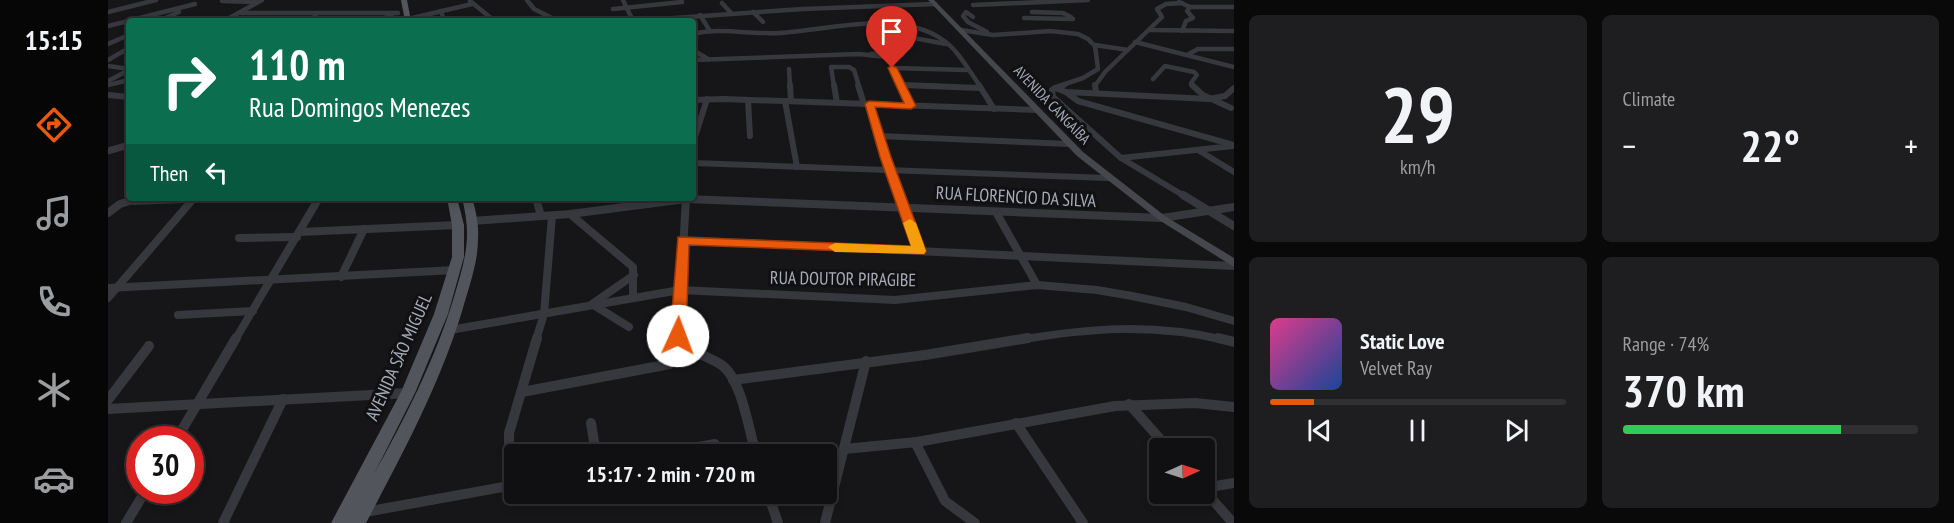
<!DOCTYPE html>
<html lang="en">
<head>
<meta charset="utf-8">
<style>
  :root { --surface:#101012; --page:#1e1e20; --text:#f1f3f6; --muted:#9c9d9f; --line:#303032; --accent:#ea580c }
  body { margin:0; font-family:"PT Sans Narrow",sans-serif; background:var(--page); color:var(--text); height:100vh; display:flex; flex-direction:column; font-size:22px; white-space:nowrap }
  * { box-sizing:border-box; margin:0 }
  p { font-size:20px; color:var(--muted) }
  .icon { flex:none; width:33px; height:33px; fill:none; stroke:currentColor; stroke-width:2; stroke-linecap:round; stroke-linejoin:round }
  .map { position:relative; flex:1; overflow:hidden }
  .panel { display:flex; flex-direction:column; gap:15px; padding:15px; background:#09090a; width:720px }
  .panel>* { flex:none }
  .banner { position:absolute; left:18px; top:18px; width:570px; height:183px; border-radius:6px; box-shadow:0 3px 9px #0003,0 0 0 2px var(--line); background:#0b6e4f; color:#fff; overflow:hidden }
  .needle { width:39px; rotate:87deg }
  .controls { position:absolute; left:1041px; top:438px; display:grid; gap:12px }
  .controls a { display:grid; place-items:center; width:66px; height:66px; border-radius:6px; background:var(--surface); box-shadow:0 3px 9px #0003,0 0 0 2px var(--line); font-size:30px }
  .speed { position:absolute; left:18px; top:426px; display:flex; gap:12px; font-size:30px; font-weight:700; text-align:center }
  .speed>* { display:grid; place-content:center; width:78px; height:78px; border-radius:50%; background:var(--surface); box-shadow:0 3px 9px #0003,0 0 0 2px var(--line); line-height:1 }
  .speed .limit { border:9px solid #d22; background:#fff; color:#111 }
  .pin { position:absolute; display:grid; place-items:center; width:51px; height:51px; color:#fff; margin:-62px -26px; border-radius:50% 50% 50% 0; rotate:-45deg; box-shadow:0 0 6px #0007 }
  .pin .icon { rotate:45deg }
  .me { position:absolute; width:66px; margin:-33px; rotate:2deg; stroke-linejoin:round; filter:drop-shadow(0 0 4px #0008) }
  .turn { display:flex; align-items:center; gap:21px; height:126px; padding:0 24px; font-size:27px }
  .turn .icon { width:78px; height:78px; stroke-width:2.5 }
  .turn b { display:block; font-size:42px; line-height:51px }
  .then { display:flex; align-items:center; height:57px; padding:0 24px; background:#0003; gap:12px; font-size:22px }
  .big { font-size:45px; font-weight:600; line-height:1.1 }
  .panel .tile { flex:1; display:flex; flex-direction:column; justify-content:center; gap:9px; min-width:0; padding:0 21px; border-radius:9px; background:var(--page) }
  .panel .dial { align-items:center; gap:0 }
  .dial b { font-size:78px; line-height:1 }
  .song { display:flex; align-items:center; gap:18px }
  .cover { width:72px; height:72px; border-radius:9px; background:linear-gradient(135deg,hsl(330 70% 55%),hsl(220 70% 35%)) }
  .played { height:6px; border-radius:3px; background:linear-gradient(90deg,var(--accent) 15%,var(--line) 15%) }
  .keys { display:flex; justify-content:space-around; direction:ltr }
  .heat { display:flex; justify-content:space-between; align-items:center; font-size:33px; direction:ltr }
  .charge { height:9px; border-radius:4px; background:linear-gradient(90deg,#34c759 74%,var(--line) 0) }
  .panel .tiles { flex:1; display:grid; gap:15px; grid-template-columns:repeat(2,1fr) }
  .trip { position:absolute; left:396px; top:444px; width:333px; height:60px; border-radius:6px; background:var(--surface); box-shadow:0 3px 9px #0003,0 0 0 2px var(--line); font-weight:600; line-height:60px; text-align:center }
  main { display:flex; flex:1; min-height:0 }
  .tab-bar { display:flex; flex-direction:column; width:108px; justify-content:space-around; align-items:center; background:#060607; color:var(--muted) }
  .tab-bar .icon { width:42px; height:42px }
  .tab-bar .selected { color:var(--accent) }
  .tab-bar b { font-size:27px; color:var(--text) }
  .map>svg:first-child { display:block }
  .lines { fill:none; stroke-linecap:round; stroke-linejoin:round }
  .minor-far3 { stroke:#37383d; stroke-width:4.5 }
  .minor-far2 { stroke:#37383d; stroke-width:6 }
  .minor-far1 { stroke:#37383d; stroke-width:8 }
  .minor { stroke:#37383d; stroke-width:10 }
  .tertiary { stroke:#37383d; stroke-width:7 }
  .secondary { fill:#45474d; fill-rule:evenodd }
  .primary { fill:#53555c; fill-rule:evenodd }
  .route { fill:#ea580c; stroke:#983908; stroke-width:1.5 }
  .slow { fill:#f59e0b }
  .labels { text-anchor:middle; stroke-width:6; stroke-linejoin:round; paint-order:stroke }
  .far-street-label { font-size:15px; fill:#a8adb8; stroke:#111113 }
  .street-label { font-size:18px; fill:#a8adb8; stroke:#111113 }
</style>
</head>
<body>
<main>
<nav class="tab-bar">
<b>15:15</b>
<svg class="icon selected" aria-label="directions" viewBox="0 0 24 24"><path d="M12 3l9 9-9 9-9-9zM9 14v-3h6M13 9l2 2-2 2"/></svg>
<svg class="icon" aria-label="music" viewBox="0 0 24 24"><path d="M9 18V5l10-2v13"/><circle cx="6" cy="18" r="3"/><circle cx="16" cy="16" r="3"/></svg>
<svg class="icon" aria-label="phone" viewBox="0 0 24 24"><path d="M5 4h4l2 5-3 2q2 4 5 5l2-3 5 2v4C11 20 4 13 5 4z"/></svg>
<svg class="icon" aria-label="climate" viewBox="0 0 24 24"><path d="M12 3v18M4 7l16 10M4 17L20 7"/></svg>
<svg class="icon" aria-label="car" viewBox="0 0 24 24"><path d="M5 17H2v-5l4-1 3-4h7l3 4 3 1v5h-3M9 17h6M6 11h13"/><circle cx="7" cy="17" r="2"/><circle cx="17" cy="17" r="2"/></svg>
</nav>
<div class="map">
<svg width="1126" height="523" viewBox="0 0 1126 523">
  <rect width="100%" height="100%" fill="#161618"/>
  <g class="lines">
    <g class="minor-far3">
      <polyline points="419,0 426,9 450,21"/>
      <polyline points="515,0 525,21"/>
      <polyline points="114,1 150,2"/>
      <polyline points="362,1 383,18 382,21"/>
      <polyline points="1071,2 1082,7 1126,7"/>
      <polyline points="614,3 623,13"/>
      <polyline points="865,5 980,0"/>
      <polyline points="505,9 574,2"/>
      <polyline points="333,11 336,21"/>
      <polyline points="0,12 48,0"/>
      <polyline points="645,12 655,22"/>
      <polyline points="924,12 955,13 963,17"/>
      <polyline points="133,13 290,13"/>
      <polyline points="592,15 602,31"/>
      <polyline points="865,17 858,12 855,16 860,22 879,32"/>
      <polyline points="916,18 965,19"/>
      <polyline points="300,19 364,4"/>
      <polyline points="51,21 71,12"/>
      <polyline points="78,21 109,21"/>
      <polyline points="116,21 154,0"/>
      <polyline points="191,21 208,17"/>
      <polyline points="265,21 284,16"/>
      <polyline points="523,21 695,9 827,4"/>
      <polyline points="769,25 795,36 838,44"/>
      <polyline points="0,26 87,4"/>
      <polyline points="853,30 885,35 942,31 970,34 980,39 987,46 990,69 975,78 951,86"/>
      <polyline points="1041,30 1126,31"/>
      <polyline points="1074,31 1078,21 1085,18 1079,11 1082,7"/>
      <path d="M585 34C613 27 643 35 672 33 721 30 791 9 835 40 850 50 861 71 872 86"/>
      <polyline points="1027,42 1126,67"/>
      <polyline points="0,44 21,35"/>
      <polyline points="987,45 1020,50"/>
      <polyline points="585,50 600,59"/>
      <polyline points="1079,55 1090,49 1126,49"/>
      <polyline points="0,60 21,48"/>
      <polyline points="585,60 751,54 778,57 794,55 789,52 763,54"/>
      <polyline points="0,66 21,69"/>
      <polyline points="784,66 794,86"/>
      <polyline points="785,68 859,70"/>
      <polyline points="681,69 682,86"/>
      <polyline points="1045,79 1057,66 1086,72 1089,75 1083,83 1085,86"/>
      <polyline points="0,81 21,70"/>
      <polyline points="0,85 21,80"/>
      <polyline points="794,85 831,86"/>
      <polyline points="726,86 723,67 741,67 746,70 751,86"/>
      <polyline points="987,86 997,72 1054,17 1049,9 1058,4 1074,3"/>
    </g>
    <g class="minor-far2">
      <polyline points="682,85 683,101"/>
      <polyline points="726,85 729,103"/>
      <polyline points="750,85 756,104"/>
      <polyline points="793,85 803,106"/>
      <polyline points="794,85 872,88"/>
      <polyline points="871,85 886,109"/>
      <polyline points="987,85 988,93"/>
      <polyline points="1084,85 1095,95 1123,108"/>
      <polyline points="947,88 956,85"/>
      <polyline points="947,88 944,90 945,97 1013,158 1078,197"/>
      <polyline points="947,88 958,92 1101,99 1117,96 1126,88"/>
      <polyline points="958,92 970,101 1126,145"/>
      <polyline points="0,95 21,97"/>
      <polyline points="585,100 615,99 929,110"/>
      <polyline points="640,100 642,136"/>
      <polyline points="677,101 689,167"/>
      <polyline points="761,104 791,197"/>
      <polyline points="770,136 961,144"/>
      <polyline points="585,143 599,99"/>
      <polyline points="1090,150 1126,172"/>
      <polyline points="1013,158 1125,146"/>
      <polyline points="585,163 1001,178"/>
    </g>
    <g class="minor-far1">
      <polyline points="791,195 811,251"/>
      <polyline points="1075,195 1126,226"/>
      <polyline points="428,198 433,216"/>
      <polyline points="26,201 101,198"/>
      <polyline points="888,212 929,285"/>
      <polyline points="0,213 12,204 28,199"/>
      <polyline points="462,214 525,267 525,297"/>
      <polyline points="364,221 462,214 578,199 1054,218 1126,207"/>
      <polyline points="192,232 350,225"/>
      <polyline points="131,238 189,237"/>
      <polyline points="575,240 1126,266"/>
      <polyline points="233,277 256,229"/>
      <polyline points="0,288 347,270"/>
      <polyline points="0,298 86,198"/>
      <polyline points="70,315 145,311"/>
      <polyline points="521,327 484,304 526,275"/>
      <polyline points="342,330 572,290 787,300 929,285 989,290 1024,296 1078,307 1126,321"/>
      <polyline points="127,340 211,198"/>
      <polyline points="428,340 436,314 444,216"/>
      <polyline points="573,340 570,336 578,198"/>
      <path d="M911 340C980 328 1047 323 1116 340"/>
    </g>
    <g class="minor">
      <path d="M571 338C582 353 601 356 615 366 634 381 641 431 648 454"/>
      <polyline points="1110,338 1126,342"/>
      <polyline points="625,380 817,355 920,338"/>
      <polyline points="414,392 562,364"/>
      <polyline points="0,400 41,346"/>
      <polyline points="1021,404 1060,448"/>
      <polyline points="0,409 300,393"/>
      <polyline points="483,423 488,454"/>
      <polyline points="908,423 975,523"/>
      <polyline points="68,440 128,338"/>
      <polyline points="807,442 837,501 867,523"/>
      <polyline points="736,449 809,442 1007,406 1087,403 1126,407"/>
      <polyline points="553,454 607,444"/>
      <polyline points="401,486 401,433 429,338"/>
      <polyline points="1096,488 1126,483"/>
      <polyline points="1096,490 1125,523"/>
      <polyline points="660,494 670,523"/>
      <polyline points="257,512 406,485"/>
      <polyline points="18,523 38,490"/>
      <polyline points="115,523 175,399"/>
      <polyline points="717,523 758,361"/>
    </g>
    <polyline class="tertiary" points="0,151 21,145"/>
    <polygon class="secondary" points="820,0 826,0 975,152 1057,216 1126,258 1126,267 1051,220 969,156"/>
    <g class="primary">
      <polygon points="293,0 299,0 303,21 297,21"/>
      <path d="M339 198H349L356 225V257L340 314 307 393 265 476C297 418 327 360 346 297 352 276 359 256 359 234 359 222 357 210 354 198H364C368 211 371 225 370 239 370 260 363 281 357 301 335 379 296 451 258 523H223L293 392 326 314 344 257V225Z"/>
    </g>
  </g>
  <polygon class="route" points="784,65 789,68 808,106 803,109 767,107 783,157 818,251 816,254 581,245 578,336 575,340 564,340 562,336 570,237 803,246 772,157 757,104 761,101 796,103 780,68"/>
  <polygon class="slow" points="802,219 808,223 818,251 816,254 727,252 720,247 727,243 803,246 795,223"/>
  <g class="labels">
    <g class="far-street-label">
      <text transform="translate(944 105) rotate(46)" y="5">AVENIDA CANGAÍBA</text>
    </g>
    <g class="street-label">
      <text transform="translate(908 197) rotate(3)" y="6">RUA FLORENCIO DA SILVA</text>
      <text transform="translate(735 279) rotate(1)" y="6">RUA DOUTOR PIRAGIBE</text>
      <text transform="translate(291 357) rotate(-66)" y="6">AVENIDA SÃO MIGUEL</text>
    </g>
  </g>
</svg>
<div class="controls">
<a><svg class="needle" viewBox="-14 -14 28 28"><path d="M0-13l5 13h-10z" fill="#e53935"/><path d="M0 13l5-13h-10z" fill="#9c9d9f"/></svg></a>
</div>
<div class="speed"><div class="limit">30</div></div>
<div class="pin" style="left:784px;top:68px;background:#d93025"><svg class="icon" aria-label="arrive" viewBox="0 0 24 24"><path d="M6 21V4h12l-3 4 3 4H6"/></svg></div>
<svg class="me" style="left:570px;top:336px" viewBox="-20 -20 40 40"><circle r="19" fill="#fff"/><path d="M0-13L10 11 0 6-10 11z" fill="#ea580c"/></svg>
<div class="trip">15:17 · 2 min · 720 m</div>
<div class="banner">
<div class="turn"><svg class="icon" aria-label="right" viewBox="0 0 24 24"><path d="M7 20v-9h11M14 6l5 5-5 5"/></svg><div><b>110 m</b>Rua Domingos Menezes</div></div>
<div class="then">Then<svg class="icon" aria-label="left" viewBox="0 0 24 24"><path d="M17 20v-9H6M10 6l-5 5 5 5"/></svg></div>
</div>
</div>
<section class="panel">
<div class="tiles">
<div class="tile dial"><b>29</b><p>km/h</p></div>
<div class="tile"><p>Climate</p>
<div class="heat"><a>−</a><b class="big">22°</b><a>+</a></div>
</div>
<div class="tile">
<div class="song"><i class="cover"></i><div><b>Static Love</b><p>Velvet Ray</p></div></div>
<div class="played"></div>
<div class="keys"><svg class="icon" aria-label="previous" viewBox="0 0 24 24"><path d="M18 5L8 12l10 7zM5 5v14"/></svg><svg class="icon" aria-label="pause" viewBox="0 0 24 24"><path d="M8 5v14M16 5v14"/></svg><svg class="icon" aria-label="next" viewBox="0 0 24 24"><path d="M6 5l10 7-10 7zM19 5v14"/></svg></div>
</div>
<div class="tile"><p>Range · 74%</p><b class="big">370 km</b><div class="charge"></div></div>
</div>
</section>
</main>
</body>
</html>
